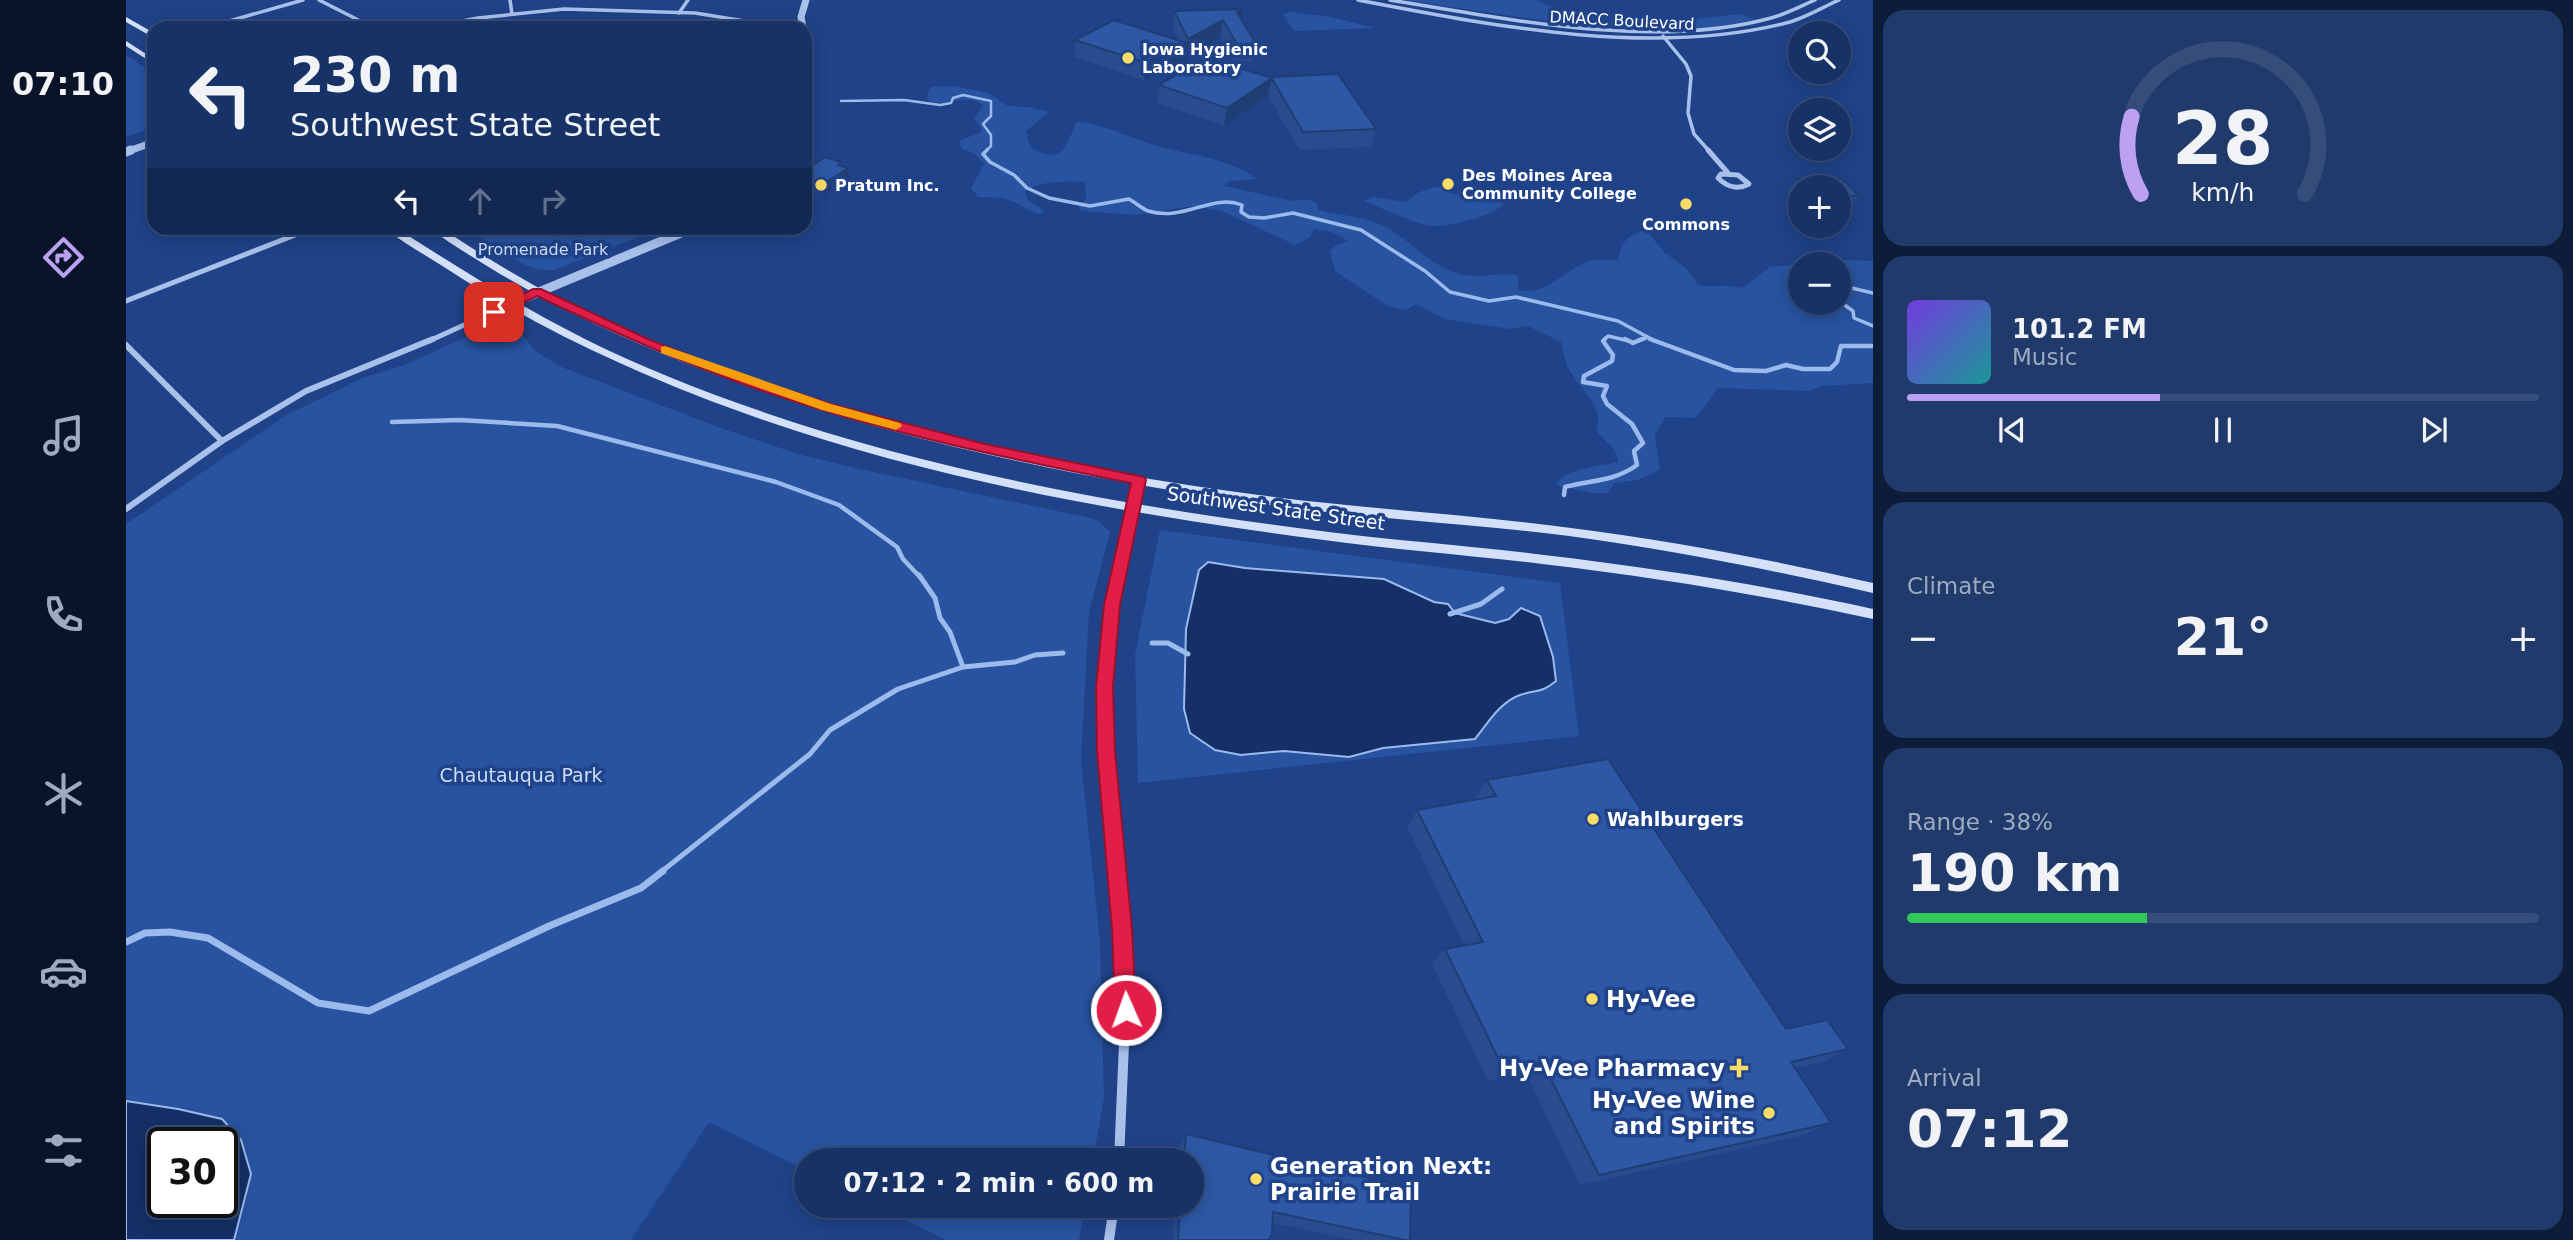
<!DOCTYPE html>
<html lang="en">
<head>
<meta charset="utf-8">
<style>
  :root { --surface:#173266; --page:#203a6c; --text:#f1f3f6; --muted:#9eaabf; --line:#364d7a; --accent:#bca0f2 }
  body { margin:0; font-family:"DejaVu Sans",sans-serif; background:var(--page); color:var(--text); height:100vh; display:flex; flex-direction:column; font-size:26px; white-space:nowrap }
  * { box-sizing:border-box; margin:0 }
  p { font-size:23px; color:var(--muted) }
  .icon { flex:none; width:38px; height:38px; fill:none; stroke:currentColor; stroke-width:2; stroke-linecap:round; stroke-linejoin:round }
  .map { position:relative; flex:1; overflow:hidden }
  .sheet { display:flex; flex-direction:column; gap:10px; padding:10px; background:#0d1c38; width:700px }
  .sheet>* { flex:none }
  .banner { position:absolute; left:21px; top:21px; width:665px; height:214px; border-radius:21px; box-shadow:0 4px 18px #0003,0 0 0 2px var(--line); background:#173266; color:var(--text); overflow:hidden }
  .buttons { position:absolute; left:1662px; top:21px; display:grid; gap:14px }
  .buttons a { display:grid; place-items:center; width:63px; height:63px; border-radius:50%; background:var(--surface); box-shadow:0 4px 18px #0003,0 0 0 2px var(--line); font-size:35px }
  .speed { position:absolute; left:21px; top:1127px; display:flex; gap:14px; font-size:35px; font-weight:700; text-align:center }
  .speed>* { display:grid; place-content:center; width:91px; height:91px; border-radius:50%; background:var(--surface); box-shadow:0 4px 18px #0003,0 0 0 2px var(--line); line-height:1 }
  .speed .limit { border:4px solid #111; border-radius:10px; background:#fff; color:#111 }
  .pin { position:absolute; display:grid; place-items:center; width:60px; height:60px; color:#fff; margin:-30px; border-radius:14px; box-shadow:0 4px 10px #0006 }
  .me { position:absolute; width:77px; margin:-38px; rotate:358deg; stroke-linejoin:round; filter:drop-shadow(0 0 5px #0008) }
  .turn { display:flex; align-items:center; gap:24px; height:147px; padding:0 28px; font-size:32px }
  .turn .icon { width:91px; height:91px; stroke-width:2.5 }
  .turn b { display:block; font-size:49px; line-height:60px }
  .lanes { display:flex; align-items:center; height:66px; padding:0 28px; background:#0003; justify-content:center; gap:35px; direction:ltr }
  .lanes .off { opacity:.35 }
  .big { font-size:52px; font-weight:700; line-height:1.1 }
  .sheet .tile { flex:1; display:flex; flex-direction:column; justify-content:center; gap:10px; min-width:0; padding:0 24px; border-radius:21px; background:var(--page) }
  .sheet .dial { align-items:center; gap:0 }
  .dial svg { height:182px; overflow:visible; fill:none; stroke:var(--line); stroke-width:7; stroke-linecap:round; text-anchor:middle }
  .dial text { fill:var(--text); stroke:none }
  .song { display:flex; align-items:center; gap:21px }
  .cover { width:84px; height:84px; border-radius:10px; background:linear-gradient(135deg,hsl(260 70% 55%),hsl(180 70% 35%)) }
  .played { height:7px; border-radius:4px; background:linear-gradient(90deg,var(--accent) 40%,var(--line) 40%) }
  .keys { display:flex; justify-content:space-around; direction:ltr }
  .heat { display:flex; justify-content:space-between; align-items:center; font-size:38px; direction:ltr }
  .charge { height:10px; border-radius:5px; background:linear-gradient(90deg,#34c759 38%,var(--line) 0) }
  .trip { position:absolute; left:668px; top:1148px; width:410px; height:70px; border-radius:35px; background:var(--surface); box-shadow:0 4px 18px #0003,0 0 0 2px var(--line); font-weight:700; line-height:70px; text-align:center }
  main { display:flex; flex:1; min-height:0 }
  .menu { display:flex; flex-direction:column; width:126px; justify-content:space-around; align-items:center; background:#091429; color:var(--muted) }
  .menu .icon { width:49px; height:49px }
  .menu .on { color:var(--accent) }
  .menu b { font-size:32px; color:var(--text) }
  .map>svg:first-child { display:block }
  .green { fill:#2853a0; fill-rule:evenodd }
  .water { fill:#153066; stroke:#9cbaec; stroke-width:2; fill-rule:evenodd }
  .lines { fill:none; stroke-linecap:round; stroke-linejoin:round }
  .stream-far4 { stroke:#9cbaec; stroke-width:2.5 }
  .stream-far3 { stroke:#9cbaec; stroke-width:3.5 }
  .stream-far2 { stroke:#9cbaec; stroke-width:4.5 }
  .stream-far1 { stroke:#9cbaec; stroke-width:5 }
  .stream { stroke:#9cbaec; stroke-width:7 }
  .minor-far4 { stroke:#a9c0eb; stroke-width:3.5 }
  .minor-far3 { stroke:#a9c0eb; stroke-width:5 }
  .minor-far2 { stroke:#a9c0eb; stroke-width:6 }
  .minor-far1 { stroke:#a9c0eb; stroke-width:8 }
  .minor { stroke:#a9c0eb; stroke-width:10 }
  .tertiary-far1 { stroke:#a9c0eb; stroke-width:7 }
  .tertiary { stroke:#a9c0eb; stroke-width:9 }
  .secondary { fill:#d4e0f8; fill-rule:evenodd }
  .wall { fill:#284c8e }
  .shaded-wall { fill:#203e74 }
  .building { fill:#2e58a5; stroke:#203e74; stroke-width:2 }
  .route { fill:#e11d48; stroke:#92132f; stroke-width:2 }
  .slow { fill:#f59e0b }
  .poi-dot { fill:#f9dd68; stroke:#1f4288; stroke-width:2.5 }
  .labels { text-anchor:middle; stroke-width:7; stroke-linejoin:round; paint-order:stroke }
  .far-street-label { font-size:16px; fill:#fff; stroke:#1f4288 }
  .far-poi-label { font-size:16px; font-weight:bold; fill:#fff; stroke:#1f4288; text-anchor:start }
  .far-park-label { font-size:16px; fill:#cdddf8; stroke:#1f4288 }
  .street-label { font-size:19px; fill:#fff; stroke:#1f4288 }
  .park-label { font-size:19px; fill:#cdddf8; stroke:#1f4288 }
  .poi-label { font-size:19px; font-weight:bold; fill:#fff; stroke:#1f4288; text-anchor:start }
  .near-poi-label { font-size:23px; font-weight:bold; fill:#fff; stroke:#1f4288; text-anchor:start }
</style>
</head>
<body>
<main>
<nav class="menu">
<b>07:10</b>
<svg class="icon on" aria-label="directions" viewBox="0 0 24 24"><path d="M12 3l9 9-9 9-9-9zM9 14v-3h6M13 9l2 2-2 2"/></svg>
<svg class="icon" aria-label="music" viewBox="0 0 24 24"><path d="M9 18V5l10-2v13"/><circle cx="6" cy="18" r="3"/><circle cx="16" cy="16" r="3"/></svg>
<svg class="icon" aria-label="phone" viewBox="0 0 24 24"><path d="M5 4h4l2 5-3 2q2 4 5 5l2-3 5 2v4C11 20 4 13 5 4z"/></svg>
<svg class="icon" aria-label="climate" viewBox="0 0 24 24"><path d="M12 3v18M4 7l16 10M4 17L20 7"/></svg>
<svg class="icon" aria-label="car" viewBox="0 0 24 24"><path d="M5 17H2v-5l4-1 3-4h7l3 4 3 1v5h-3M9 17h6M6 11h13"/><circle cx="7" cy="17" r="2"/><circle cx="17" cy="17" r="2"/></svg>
<svg class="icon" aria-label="filters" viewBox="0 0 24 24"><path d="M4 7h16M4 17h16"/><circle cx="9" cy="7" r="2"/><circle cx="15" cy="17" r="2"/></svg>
</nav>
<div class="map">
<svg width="1747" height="1240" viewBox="0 0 1747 1240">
  <rect width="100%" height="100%" fill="#1f4288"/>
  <g class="green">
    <polygon points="1278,0 1410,0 1450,17 1512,21 1519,25 1508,28 1407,19"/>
    <polygon points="1164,12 1205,17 1249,28 1168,31 1157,14"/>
    <path d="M1614 14 1628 19C1608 26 1546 35 1528 23Z"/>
    <polygon points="0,55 28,73 28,127 0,137"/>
    <path d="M828 86 863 93 882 106 902 107 923 112 900 131C902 136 902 143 905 147 908 151 916 153 921 154 941 159 944 133 951 121 981 125 1006 139 1035 147 1069 156 1102 158 1132 179L1103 181 1098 186 1167 201 1178 199 1190 202 1192 210C1213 215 1236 216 1255 225 1284 238 1302 265 1333 274 1354 279 1372 272 1392 275V290C1418 296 1435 274 1458 263 1468 258 1480 260 1492 260 1494 242 1503 234 1520 230L1538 252 1561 269 1572 285C1588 288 1601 284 1616 288L1644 267 1675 264V303H1713V264H1675L1696 259 1747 261V383L1696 386 1683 391 1592 388 1570 418 1539 417 1529 436 1534 470 1511 480 1489 483 1482 493H1467L1434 486 1431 483C1442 468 1474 466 1492 462 1491 446 1477 442 1470 430 1481 404 1448 386 1440 363 1438 356 1437 349 1435 342L1402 326 1384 329 1319 319 1290 304 1280 310 1262 306 1209 271 1204 251 1210 245 1222 241 1206 232 1188 229 1184 237 1169 245 1096 211 1067 206 1009 215 956 211 952 208 960 199 959 182C939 182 917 180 899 191L902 200 918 210 915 214C903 213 898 206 888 202 876 197 864 197 852 197L845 188 858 164 849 154 836 149 833 141 855 132V128L848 119 857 105C840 93 822 106 804 102L800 97 805 87Z"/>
    <path d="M1309 187 1322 188 1323 193 1343 196 1374 190 1380 201C1373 215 1326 226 1310 226 1291 226 1256 208 1238 201L1247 197 1280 202 1293 192Z"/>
    <path d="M342 228H536L428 270C399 274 366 243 342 228Z"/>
    <path d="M379 319 390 326 408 350 433 366 592 427 672 454 734 469 964 518 973 521 984 532 963 612 955 760 974 941 978 1098 967 1160H681V1171L583 1122 505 1240H0V524L159 416 234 379 281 364ZM37 1143H96V1202H37Z"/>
    <polygon points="1034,530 1434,583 1453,736 1012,783 1009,654"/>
    <polygon points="751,1206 959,1206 953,1240 820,1240"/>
  </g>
  <g class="water">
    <path d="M1082 562 1119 568 1258 579 1308 602 1322 604 1329 613 1369 623 1383 619 1395 608 1414 616 1427 657 1430 681C1414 694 1411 689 1394 695 1374 702 1362 723 1349 739L1257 748 1223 757 1158 751 1115 755 1089 750 1064 733 1058 709 1060 629 1073 570Z"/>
    <path d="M0 1101 52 1109 96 1119 115 1140 125 1174 108 1240H0ZM37 1143H96V1202H37Z"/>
  </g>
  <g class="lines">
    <polyline class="stream-far4" points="715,101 778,100 814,105 825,103 827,98 837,95 865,101 865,116 857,124 865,135 865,146 859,152"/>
    <g class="stream-far3">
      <path d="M861 150 857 154 864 162 888 175 901 188 923 198 964 206 1003 199C1010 203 1015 208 1022 211 1058 222 1086 193 1116 205L1115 212 1123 217 1138 218 1167 213 1235 230 1299 271 1324 292 1363 301 1390 297 1492 321 1529 341"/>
      <polyline points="1713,285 1747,293"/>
      <polyline points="1713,301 1727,311 1728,318 1747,326"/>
      <polyline points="1477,341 1482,336 1503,341"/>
      <polyline points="1512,341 1520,338"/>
    </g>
    <g class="stream-far2">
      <polyline points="1499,339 1507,343 1516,339"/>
      <polyline points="1524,339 1608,370 1640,371 1660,365 1677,369 1704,369 1711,362 1715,346 1747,346"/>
      <polyline points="266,422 334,420 431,426 650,482 713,505 771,547 777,559 794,577"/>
      <path d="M1438 495 1439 487C1465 480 1487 482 1511 465L1508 451 1517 443 1506 424 1481 404 1477 396 1481 386 1457 382 1458 376 1486 361 1487 355 1477 341 1479 339"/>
    </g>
    <g class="stream-far1">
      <polyline points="793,575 809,598 814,618 824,632 837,667"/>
      <polyline points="1324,614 1355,604 1376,589"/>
      <polyline points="1026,643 1042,643 1062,654"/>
      <polyline points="535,872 684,754 704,730 772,689 837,667 889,662 909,655 937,653"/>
    </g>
    <polyline class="stream" points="0,942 19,933 44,932 82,938 192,1003 243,1011 423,926 515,888 537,871"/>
    <g class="minor-far4">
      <polyline points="193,0 248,28"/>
      <polyline points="384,0 386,14"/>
      <path d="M1232 0C1368 26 1528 58 1664 22 1681 17 1697 7 1713 0"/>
      <path d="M1264 0C1381 19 1529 50 1645 18 1660 14 1675 6 1689 0"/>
      <polyline points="553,13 562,0"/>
      <polyline points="79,28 177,0"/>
      <polyline points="299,28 352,18 438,9 569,13 631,23 676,22"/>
      <polyline points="1537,36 1560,64 1565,76 1562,113 1568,134 1584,152"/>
    </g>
    <g class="minor-far3">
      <polyline points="1582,150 1602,173"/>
      <path d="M1595 174 1612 175 1623 184C1612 190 1601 187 1592 178Z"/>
      <polyline points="0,301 187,228"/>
      <polyline points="303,341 384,304"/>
    </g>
    <g class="minor-far2">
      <polyline points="0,345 96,441"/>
      <polyline points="0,509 96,441 180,391 307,339"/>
      <polyline points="992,577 1013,480"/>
    </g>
    <path class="minor-far1" d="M990 872C981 773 971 674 992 575"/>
    <g class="minor">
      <polyline points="989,871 1000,997 993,1160"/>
      <polyline points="983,1240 988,1206"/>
    </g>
    <g class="tertiary-far1">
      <polyline points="677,28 675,17 680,0"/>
      <polyline points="0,152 28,142"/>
    </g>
    <g class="tertiary">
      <polyline points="0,152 5,150"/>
      <polyline points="384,304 567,228"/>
    </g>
    <g class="secondary">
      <polygon points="0,17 28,33 28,38 0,22"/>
      <polygon points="0,41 28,59 28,64 0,46"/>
      <path d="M259 228H270C358 284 443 337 541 376 751 462 978 504 1203 532 1274 541 1347 546 1418 555 1529 568 1638 585 1747 609V619C1637 595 1527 577 1416 564 1343 555 1270 550 1198 540 959 509 717 464 496 364 433 336 375 304 318 267 298 254 277 243 259 228Z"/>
      <path d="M304 228H315C356 255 399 282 443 304 648 410 905 465 1133 495 1237 509 1341 514 1445 528 1547 541 1647 560 1747 583V593C1647 570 1545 550 1443 536 1338 523 1232 518 1127 503 933 475 740 434 557 362 489 335 423 304 361 266 342 254 321 242 304 228Z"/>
    </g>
  </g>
  <g class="wall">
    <polygon points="1048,11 1115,20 1130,44 1126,61 1108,61 1094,37 1062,55 1062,61 1046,63 1045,64 1018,80 949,57 949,40 1052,40 1046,27"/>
    <polygon points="1145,78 1250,129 1245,147 1173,150 1142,96 1098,126 1031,103 1033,85"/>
    <polygon points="715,162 716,166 722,168 723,177 697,195 679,189 679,170"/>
    <polygon points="1670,179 1716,179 1733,196 1724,210 1713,210 1713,187 1675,187 1675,206 1661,193"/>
    <polygon points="1361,780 1660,1029 1722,1049 1696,1062 1669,1068 1705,1123 1679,1135 1454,1185 1401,1076 1362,1081 1306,964 1319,949 1338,945 1281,827 1291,810 1350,800 1349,798"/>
    <polygon points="1060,1134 1284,1240 1228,1240 1147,1223 1142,1240 1047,1240 1049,1206 1066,1206 1066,1160 1053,1160 1054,1145"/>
  </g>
  <g class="shaded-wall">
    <polygon points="1117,9 1115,25 1111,12"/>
    <polygon points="1097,20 1094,37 1062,55 1062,61 1046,63 1045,64 1018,80 1020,63 1045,46 1061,44 1062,39"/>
    <polygon points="1146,78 1142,96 1098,126 1101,108"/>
    <polygon points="715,162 717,171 722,168 723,177 697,195 695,186 712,165"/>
  </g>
  <g class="building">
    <polygon points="1117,9 1111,12 1130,44 1111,44 1097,20 1062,39 1048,11"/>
    <polygon points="988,20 1064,44 1045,46 1047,47 1020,63 949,40"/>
    <polygon points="1080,58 1146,78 1101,108 1033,85"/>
    <polygon points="1212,74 1250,129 1177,132 1145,77"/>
    <polygon points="699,157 715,162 712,165 722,168 695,186 679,180 679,170"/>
    <polygon points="1670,179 1716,179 1733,196 1713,195 1713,187 1678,187"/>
    <polygon points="1482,759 1660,1029 1701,1020 1722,1049 1665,1062 1705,1123 1473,1175 1417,1063 1377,1068 1319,949 1357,942 1291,810 1370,796 1361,780"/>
    <polygon points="1060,1134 1285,1188 1284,1240 1279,1240 1147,1212 1146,1234 1142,1240 1052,1240 1054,1206 1066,1206 1066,1160 1058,1160"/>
  </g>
  <path class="route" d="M407 289H415L524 340 598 369 705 404 859 444 1018 477 1020 480 994 605 987 687 989 751 1006 929 1010 1010 1007 1017 1000 1020 992 1017 989 1010 986 929 971 751 970 687 978 605 1005 483C901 462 797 441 696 410 597 381 504 340 411 296L372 315 362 312Z"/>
  <polygon class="slow" points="539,346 705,404 774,423 776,426 770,430 696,410 535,353 535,347"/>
  <g class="poi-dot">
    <circle cx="1002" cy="58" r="7"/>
    <circle cx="1322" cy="184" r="7"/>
    <circle cx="695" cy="185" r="7"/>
    <circle cx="1560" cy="204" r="7"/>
    <circle cx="1467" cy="819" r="7"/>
    <circle cx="1466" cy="999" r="7"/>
    <path d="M1609.5 1057.5h7v7h7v7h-7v7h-7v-7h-7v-7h7z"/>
    <circle cx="1643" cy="1113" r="7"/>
    <circle cx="1130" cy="1179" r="7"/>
  </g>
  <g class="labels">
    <g class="far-street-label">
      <text transform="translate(1496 20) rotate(3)" y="6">DMACC Boulevard</text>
    </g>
    <g class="far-poi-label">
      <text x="1016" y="55">Iowa Hygienic<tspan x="1016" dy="18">Laboratory</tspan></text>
      <text x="1336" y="181">Des Moines Area<tspan x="1336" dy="18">Community College</tspan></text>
      <text x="709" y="191">Pratum Inc.</text>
      <text x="1560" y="230" text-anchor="middle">Commons</text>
    </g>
    <g class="far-park-label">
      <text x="417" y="255">Promenade Park</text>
    </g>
    <g class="street-label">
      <text transform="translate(1150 508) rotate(8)" y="7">Southwest State Street</text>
    </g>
    <g class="park-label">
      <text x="395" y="782">Chautauqua Park</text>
    </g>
    <g class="poi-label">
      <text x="1481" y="826">Wahlburgers</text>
    </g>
    <g class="near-poi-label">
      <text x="1480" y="1007">Hy-Vee</text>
      <text x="1599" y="1076" text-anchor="end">Hy-Vee Pharmacy</text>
      <text x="1629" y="1108" text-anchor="end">Hy-Vee Wine<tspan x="1629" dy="26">and Spirits</tspan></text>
      <text x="1144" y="1174">Generation Next:<tspan x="1144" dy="26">Prairie Trail</tspan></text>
    </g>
  </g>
</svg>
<div class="buttons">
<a><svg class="icon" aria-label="search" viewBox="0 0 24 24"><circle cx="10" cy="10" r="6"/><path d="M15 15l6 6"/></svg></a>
<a><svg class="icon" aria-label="layers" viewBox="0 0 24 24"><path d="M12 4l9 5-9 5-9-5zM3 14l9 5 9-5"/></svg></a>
<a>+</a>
<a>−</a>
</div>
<div class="speed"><div class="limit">30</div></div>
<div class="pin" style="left:368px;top:312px;background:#d93025"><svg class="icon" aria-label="arrive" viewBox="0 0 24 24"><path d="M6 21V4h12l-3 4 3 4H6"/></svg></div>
<svg class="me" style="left:1000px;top:1010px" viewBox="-20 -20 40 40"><circle r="17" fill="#e11d48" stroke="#fff" stroke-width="3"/><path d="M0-11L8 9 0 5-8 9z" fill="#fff"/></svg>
<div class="trip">07:12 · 2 min · 600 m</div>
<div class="banner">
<div class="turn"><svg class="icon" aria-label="left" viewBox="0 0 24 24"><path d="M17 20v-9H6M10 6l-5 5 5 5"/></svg><div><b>230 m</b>Southwest State Street</div></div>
<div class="lanes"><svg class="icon" aria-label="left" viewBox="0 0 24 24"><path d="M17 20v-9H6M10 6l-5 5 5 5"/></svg><svg class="icon off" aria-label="ahead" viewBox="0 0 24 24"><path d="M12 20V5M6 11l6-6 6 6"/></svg><svg class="icon off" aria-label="right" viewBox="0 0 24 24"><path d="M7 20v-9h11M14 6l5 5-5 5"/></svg></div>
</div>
</div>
<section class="sheet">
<div class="tile dial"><svg viewBox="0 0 100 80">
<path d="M14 69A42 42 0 1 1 86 69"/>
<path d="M14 69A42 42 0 0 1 10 35" stroke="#bca0f2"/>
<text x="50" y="56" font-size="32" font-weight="700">28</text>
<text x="50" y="72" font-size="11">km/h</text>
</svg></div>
<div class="tile">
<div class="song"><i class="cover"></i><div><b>101.2 FM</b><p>Music</p></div></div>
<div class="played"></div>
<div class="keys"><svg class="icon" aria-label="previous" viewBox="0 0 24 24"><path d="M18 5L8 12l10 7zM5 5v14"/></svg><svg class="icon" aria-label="pause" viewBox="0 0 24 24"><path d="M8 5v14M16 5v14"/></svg><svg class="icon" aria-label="next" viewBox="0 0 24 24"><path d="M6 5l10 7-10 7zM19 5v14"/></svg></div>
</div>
<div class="tile"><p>Climate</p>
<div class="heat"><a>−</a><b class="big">21°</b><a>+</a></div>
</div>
<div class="tile"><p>Range · 38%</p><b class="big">190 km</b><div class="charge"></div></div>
<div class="tile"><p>Arrival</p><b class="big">07:12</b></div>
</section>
</main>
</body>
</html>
